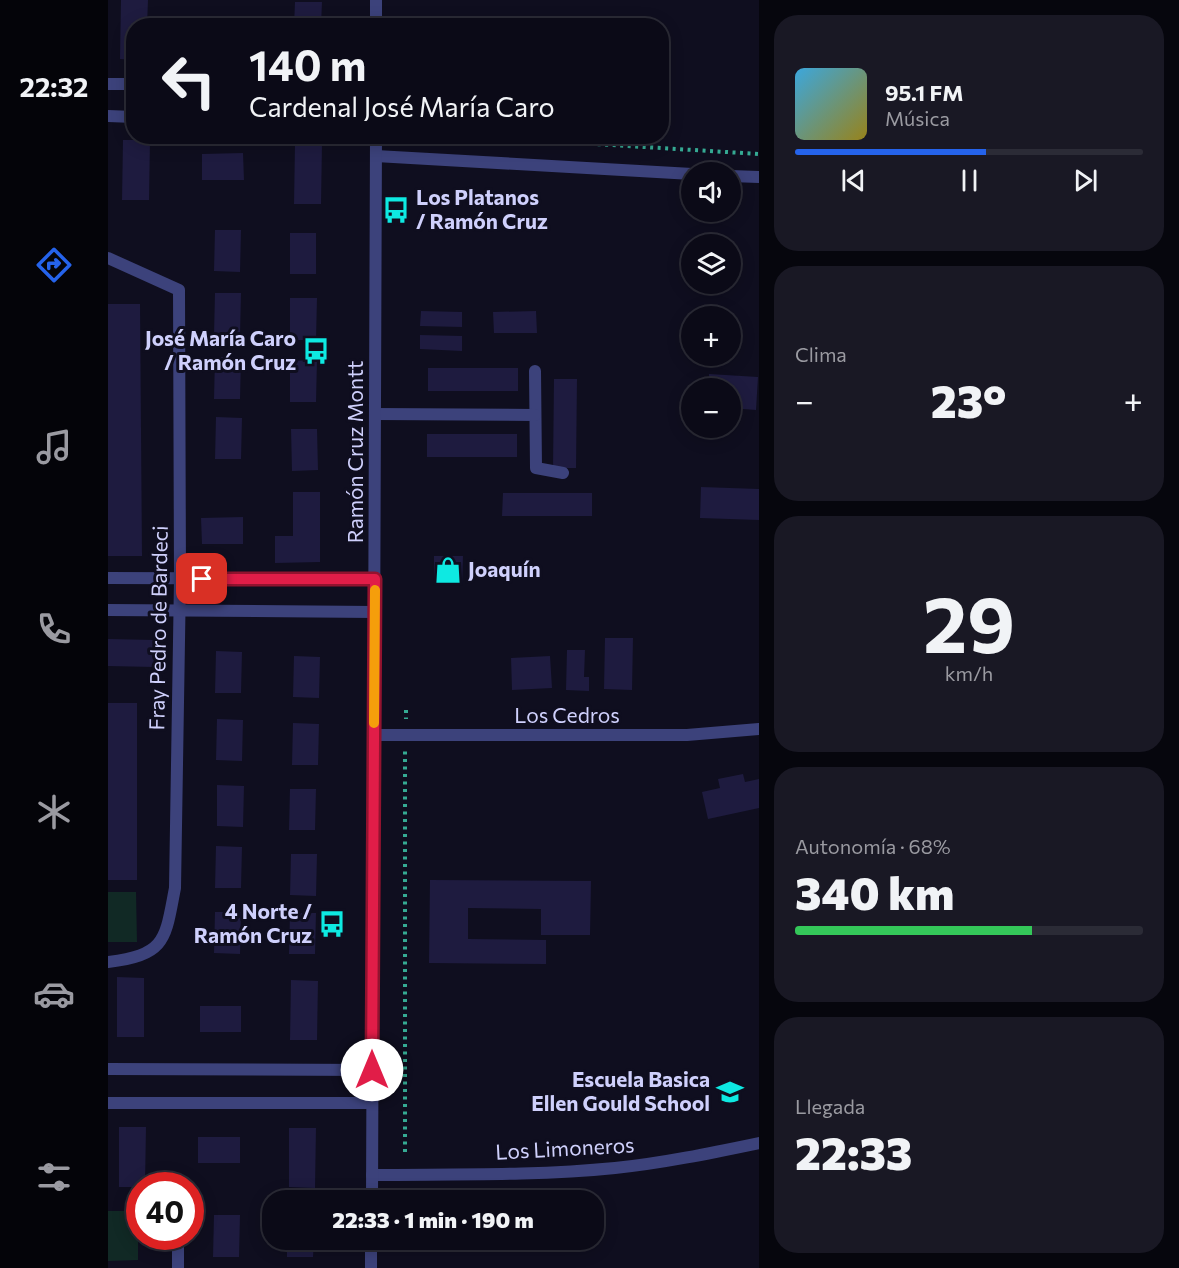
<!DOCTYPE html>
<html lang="es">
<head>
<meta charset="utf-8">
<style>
  :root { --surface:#0b0a17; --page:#191824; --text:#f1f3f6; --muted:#9a9aa1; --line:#2b2b36; --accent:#2563eb }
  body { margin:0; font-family:Commissioner,sans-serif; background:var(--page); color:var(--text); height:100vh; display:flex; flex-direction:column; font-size:22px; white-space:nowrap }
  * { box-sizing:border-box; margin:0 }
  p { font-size:20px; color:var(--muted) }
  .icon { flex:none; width:33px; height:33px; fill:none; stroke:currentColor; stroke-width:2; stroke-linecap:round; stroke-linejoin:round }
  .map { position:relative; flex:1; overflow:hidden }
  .side { display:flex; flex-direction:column; gap:15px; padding:15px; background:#06060d; width:420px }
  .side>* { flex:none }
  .hud { position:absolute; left:18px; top:18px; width:543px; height:126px; border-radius:24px; box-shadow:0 3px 15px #0003,0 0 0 2px var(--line); background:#0b0a17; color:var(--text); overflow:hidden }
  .buttons { position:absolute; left:573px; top:162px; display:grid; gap:12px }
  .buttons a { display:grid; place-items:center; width:60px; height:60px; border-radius:50%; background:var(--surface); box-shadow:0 3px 15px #0003,0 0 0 2px var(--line); font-size:30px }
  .speed { position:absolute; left:18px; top:1172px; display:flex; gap:12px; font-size:30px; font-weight:700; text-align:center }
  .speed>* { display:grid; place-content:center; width:78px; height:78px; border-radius:50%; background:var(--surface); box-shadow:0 3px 15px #0003,0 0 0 2px var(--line); line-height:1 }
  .speed .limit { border:9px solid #d22; background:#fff; color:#111 }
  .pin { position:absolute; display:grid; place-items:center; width:51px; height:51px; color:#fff; margin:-26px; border-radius:12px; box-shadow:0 3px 9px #0006 }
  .me { position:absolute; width:66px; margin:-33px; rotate:0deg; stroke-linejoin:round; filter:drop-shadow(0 0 4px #0008) }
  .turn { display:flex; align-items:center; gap:21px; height:126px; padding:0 24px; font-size:27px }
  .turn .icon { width:78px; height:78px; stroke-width:2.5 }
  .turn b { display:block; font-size:42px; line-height:51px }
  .big { font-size:45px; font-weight:800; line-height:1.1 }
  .side .widget { flex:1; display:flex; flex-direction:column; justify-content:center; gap:9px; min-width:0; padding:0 21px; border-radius:24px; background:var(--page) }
  .side .dial { align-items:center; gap:0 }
  .dial b { font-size:78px; line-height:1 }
  .song { display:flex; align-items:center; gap:18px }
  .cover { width:72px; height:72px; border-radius:9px; background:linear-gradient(135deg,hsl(200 70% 55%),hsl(50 70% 35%)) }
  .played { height:6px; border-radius:3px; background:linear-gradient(90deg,var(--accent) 55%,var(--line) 55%) }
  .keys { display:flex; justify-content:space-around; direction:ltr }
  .heat { display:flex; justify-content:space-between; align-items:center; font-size:33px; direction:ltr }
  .charge { height:9px; border-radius:4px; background:linear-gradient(90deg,#34c759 68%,var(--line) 0) }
  .trip { position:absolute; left:154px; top:1190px; width:342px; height:60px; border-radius:24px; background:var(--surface); box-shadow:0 3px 15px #0003,0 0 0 2px var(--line); font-weight:800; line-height:60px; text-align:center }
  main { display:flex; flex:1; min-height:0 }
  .menu { display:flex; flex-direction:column; width:108px; justify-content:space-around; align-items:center; background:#040409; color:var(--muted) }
  .menu .icon { width:42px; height:42px }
  .menu .on { color:var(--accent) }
  .menu b { font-size:27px; color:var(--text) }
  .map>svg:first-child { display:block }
  .green { fill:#112925 }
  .building { fill:#1e1b3f }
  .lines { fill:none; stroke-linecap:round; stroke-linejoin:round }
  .path { stroke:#35aa93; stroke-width:4; stroke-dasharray:3 4.5; stroke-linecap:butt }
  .pedestrian { stroke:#3c427b; stroke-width:12 }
  .minor { stroke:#3c427b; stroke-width:12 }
  .tertiary { stroke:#3c427b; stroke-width:12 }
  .route-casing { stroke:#92132f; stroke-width:15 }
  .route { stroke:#e11d48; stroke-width:10 }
  .slow { stroke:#f59e0b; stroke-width:10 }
  .labels { text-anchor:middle; stroke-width:6; stroke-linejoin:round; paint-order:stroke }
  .poi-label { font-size:21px; font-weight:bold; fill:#cfd0fc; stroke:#0f0e1f; text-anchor:end }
  .street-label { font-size:21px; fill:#cfd0fc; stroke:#0f0e1f }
</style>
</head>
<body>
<main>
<nav class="menu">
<b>22:32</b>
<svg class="icon on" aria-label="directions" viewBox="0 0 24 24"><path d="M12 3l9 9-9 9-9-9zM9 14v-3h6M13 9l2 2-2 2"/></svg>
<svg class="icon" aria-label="music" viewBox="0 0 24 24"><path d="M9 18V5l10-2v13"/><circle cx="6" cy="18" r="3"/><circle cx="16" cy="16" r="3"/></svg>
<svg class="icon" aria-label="phone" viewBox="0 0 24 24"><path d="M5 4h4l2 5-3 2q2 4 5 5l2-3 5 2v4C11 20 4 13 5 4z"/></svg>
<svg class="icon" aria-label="climate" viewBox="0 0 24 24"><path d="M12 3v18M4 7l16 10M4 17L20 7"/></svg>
<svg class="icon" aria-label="car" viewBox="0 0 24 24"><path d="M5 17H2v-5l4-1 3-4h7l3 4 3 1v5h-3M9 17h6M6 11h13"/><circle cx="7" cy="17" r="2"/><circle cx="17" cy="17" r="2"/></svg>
<svg class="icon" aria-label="filters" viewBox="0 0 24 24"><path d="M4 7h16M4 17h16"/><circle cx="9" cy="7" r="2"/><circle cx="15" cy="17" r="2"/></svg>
</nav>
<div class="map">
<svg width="651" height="1268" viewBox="0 0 651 1268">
  <rect width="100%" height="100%" fill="#0f0e1f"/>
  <g class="green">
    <polygon points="28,892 29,942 0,942 0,892"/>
    <polygon points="0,1211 30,1211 30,1260 0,1261"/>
  </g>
  <g class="building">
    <polygon points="13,0 40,0 39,26 26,26 26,60 12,59"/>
    <polygon points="187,2 214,2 213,26 186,26"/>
    <polygon points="324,17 362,19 362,26 324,26"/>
    <polygon points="15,140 42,140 41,200 14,200"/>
    <polygon points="187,144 214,144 213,204 186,204"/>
    <polygon points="135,153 136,180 94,180 94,154"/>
    <polygon points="107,230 133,230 132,272 106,271"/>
    <rect x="182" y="233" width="26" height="41"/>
    <polygon points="107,293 133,293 132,335 106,334"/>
    <polygon points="182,298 209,298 208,340 182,340"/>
    <polygon points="0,304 32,304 34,556 0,556"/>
    <polygon points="313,311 354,312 354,327 312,326"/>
    <polygon points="428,311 429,333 386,333 385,312"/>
    <polygon points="312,335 354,336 354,351 312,349"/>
    <polygon points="107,357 133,357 132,399 106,399"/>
    <polygon points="209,360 208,402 182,402 182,361"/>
    <rect x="320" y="368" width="90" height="23"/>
    <polygon points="601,374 650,377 648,410 622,408 622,388 601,388"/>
    <polygon points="446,379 469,379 468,468 445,468"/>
    <polygon points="108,417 134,418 133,459 107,459"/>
    <polygon points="183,429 209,429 210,470 184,471"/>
    <rect x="319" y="434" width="90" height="23"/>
    <polygon points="593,487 651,489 651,520 592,518"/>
    <polygon points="185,492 212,492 212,562 167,563 167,536 185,536"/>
    <polygon points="395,493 484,493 484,516 394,516"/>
    <polygon points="135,517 135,544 94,544 93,518"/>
    <polygon points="326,556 355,556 354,585 326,585"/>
    <polygon points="497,638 525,638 524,690 496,689"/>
    <polygon points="0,639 47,640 46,667 0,666"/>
    <polygon points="459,650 477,650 476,677 481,677 481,691 458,690"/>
    <polygon points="108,651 134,652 133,693 107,693"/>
    <polygon points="186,656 212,657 211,698 185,697"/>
    <polygon points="442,656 444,688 404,690 403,658"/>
    <rect x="0" y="703" width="29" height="177"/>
    <polygon points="109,719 135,720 134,761 108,760"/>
    <polygon points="185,723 211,724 210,765 184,765"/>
    <polygon points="635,774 637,782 651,779 651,808 600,819 594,792 612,788 610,779"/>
    <polygon points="109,785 136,786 135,827 109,826"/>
    <polygon points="182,789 208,789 207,830 181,830"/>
    <polygon points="108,846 134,847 133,888 107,888"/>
    <polygon points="183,854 209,854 208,896 182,895"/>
    <polygon points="322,880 483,881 482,935 433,935 433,909 360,908 360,939 438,940 438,964 321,963"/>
    <polygon points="107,912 133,912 132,954 106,953"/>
    <polygon points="182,913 208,913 207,954 181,954"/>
    <polygon points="9,977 36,978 36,1037 9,1037"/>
    <polygon points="183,980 210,981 209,1040 182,1040"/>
    <rect x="92" y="1006" width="41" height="26"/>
    <polygon points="11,1127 38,1127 37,1185 32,1185 32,1187 11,1187"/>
    <polygon points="181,1128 208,1128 207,1188 181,1187"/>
    <rect x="90" y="1137" width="42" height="26"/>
    <polygon points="106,1215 132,1215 131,1257 105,1257"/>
    <polygon points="179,1239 206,1239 205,1257 179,1257"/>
  </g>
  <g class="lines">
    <g class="path">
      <polyline points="355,136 651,154"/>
      <polyline points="298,710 298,719"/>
      <polyline points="297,1152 297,751"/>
    </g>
    <g class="pedestrian">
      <path d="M0 258 71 290 72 579 67 888C57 939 59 955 0 962"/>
      <polyline points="70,1236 70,1268"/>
    </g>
    <g class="minor">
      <polyline points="0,84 26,84"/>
      <polyline points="0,116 26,117"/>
      <polyline points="427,371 428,468 455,473"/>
      <polyline points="267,414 427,415"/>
      <polyline points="0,578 267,579"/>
      <polyline points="0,610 267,612"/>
      <polyline points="266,735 579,735 651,729"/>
      <polyline points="0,1069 264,1070"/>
      <polyline points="0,1103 264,1103"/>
      <path d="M264 1175C345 1174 426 1176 507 1168 555 1163 603 1153 651 1143"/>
    </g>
    <g class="tertiary">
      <polyline points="268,26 268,0"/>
      <polyline points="268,156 584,174"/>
      <polyline points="622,176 651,177"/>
      <polyline points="264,1200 268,136"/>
      <polyline points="263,1268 263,1239"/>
    </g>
  </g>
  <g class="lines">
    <defs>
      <polyline id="route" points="94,579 267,579 264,1070"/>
    </defs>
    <use href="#route" class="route-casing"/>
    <use href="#route" class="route"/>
    <polyline class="slow" points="266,723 267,590"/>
  </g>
  <defs>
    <symbol id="bus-bare" viewBox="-9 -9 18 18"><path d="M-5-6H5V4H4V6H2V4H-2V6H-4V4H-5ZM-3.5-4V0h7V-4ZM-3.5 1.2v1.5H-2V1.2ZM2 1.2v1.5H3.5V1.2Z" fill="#0ee9e2" stroke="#0f0e1f" stroke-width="2.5" paint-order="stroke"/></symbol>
    <symbol id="shop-bare" viewBox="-9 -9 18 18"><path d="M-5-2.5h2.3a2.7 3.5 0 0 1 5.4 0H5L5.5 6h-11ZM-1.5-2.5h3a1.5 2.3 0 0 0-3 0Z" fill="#0ee9e2" stroke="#0f0e1f" stroke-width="2.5" paint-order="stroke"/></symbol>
    <symbol id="school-bare" viewBox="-9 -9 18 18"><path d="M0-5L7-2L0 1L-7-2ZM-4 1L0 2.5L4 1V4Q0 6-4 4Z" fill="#0ee9e2" stroke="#0f0e1f" stroke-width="2.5" paint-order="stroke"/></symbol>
  </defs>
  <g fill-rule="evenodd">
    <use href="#bus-bare" x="269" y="191" width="38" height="38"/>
    <use href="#bus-bare" x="189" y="332" width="38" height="38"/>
    <use href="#shop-bare" x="321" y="551" width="38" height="38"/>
    <use href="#bus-bare" x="205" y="905" width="38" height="38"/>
    <use href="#school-bare" x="603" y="1073" width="38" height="38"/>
  </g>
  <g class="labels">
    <g class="poi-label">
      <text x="308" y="205" text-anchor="start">Los Platanos<tspan x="308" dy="24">/ Ramón Cruz</tspan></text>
      <text x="188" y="346">José María Caro<tspan x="188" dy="24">/ Ramón Cruz</tspan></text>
      <text x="360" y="577" text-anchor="start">Joaquín</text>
      <text x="204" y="919">4 Norte /<tspan x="204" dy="24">Ramón Cruz</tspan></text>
      <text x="602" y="1087">Escuela Basica<tspan x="602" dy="24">Ellen Gould School</tspan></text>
    </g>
    <g class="street-label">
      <text transform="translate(248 452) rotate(-90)" y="7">Ramón Cruz Montt</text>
      <text transform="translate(51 628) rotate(-89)" y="7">Fray Pedro de Bardeci</text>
      <text x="459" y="723">Los Cedros</text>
      <text transform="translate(457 1149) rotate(-3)" y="7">Los Limoneros</text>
    </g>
  </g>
</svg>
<div class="buttons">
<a><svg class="icon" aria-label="sound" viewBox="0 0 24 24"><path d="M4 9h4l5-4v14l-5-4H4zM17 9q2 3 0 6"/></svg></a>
<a><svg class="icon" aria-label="layers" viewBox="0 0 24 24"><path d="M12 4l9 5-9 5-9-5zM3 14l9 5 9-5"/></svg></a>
<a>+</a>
<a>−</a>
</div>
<div class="speed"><div class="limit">40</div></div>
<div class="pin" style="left:94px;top:579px;background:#d93025"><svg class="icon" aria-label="arrive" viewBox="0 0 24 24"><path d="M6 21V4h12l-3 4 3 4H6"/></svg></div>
<svg class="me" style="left:264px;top:1070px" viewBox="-20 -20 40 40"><circle r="19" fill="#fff"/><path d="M0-13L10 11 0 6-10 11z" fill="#e11d48"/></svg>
<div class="trip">22:33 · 1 min · 190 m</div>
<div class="hud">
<div class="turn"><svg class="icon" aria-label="left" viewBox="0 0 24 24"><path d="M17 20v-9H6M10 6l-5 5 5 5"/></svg><div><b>140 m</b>Cardenal José María Caro</div></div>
</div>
</div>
<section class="side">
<div class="widget">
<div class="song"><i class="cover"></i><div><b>95.1 FM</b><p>Música</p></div></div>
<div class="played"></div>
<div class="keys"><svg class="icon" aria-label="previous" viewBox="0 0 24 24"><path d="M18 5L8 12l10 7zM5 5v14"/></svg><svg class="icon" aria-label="pause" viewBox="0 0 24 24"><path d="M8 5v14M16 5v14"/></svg><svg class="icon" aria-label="next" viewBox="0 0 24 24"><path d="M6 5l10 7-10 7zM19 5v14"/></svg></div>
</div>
<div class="widget"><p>Clima</p>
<div class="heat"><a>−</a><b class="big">23°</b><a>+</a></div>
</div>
<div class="widget dial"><b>29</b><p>km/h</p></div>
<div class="widget"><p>Autonomía · 68%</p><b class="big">340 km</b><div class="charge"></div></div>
<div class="widget"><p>Llegada</p><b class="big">22:33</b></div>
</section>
</main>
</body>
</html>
